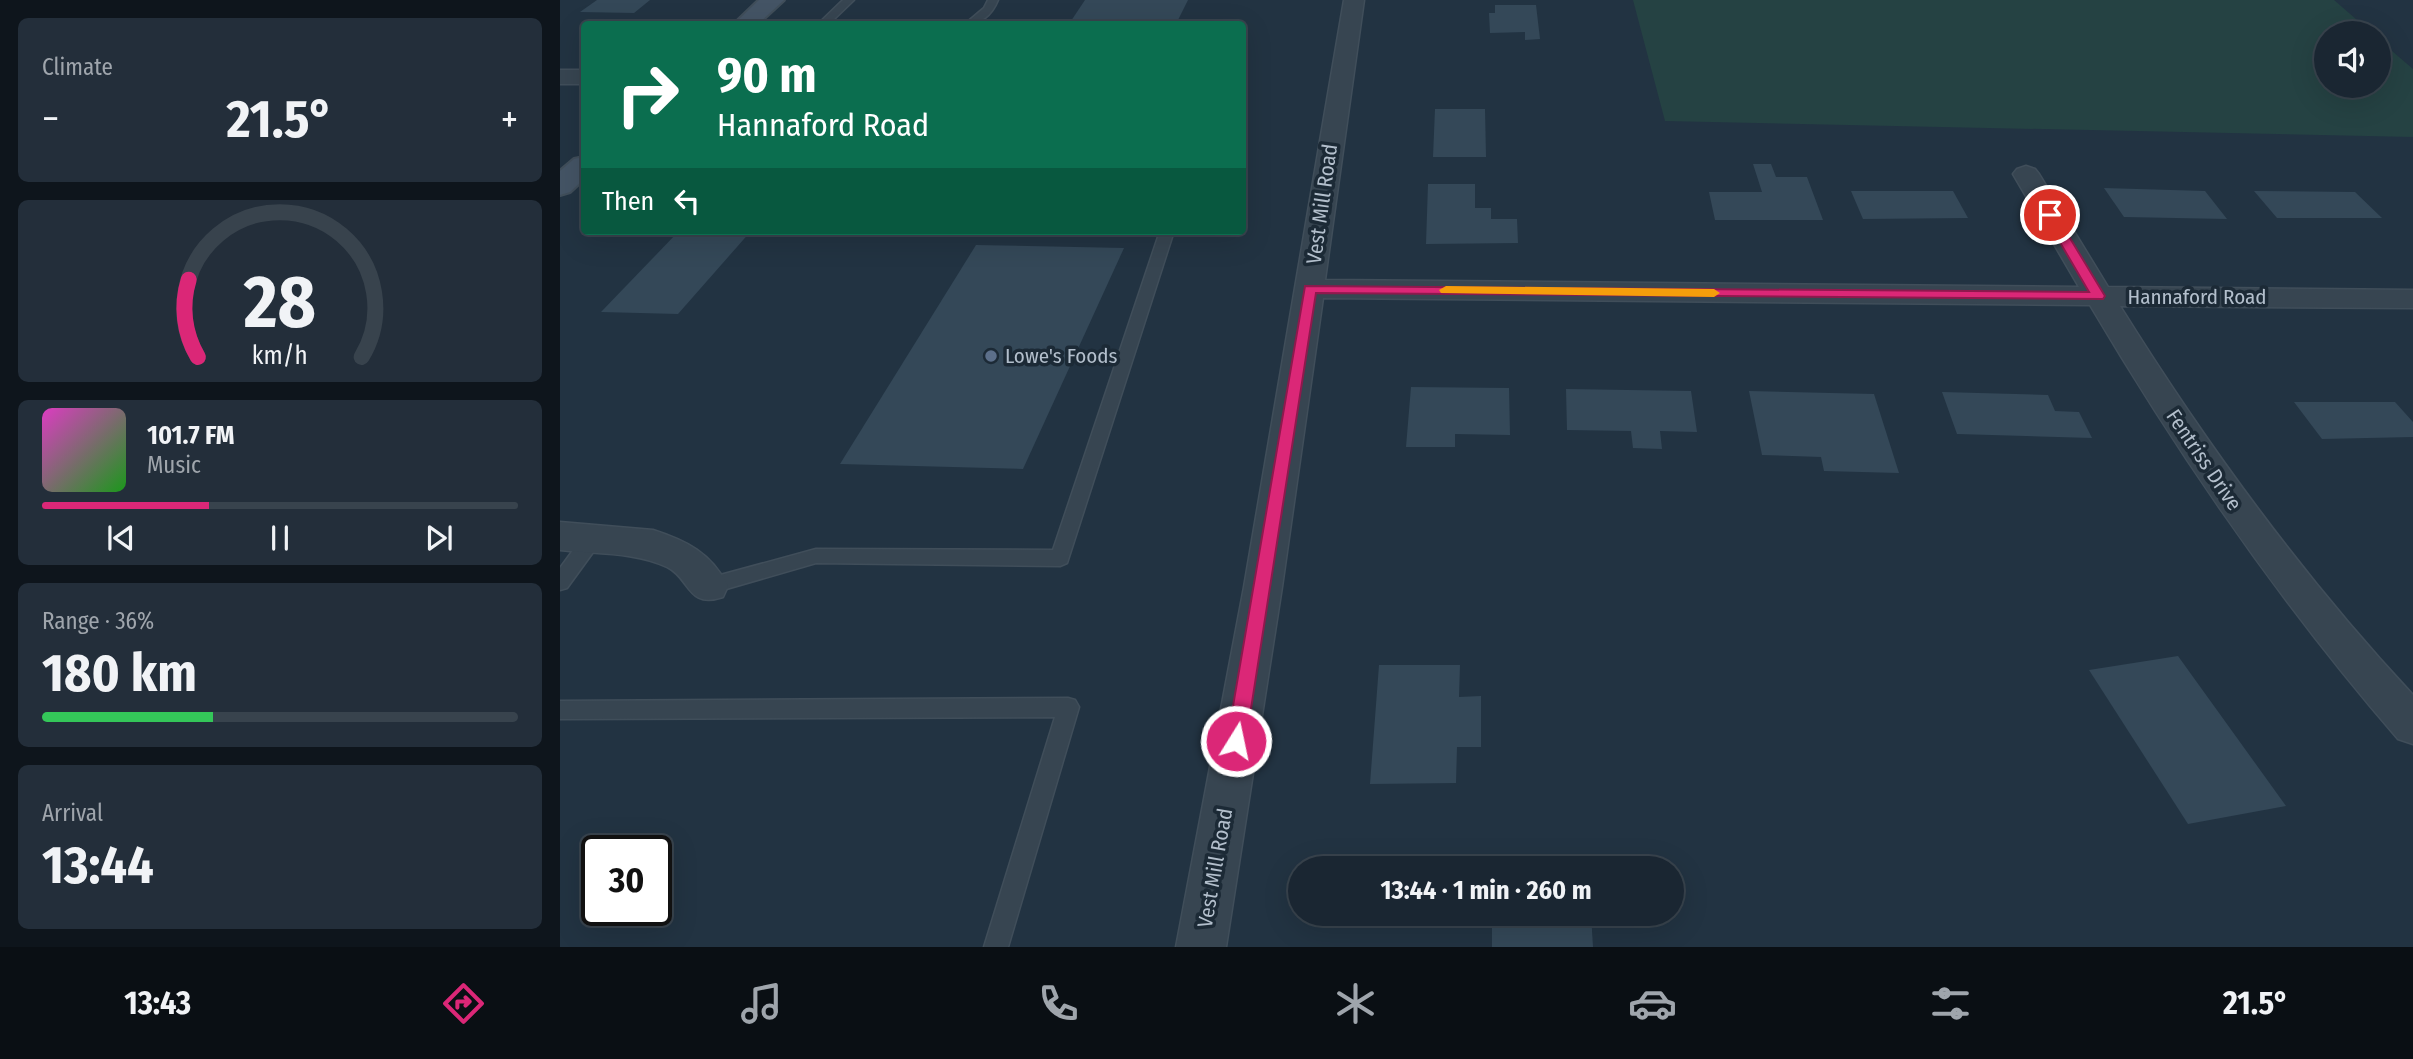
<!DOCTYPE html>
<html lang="en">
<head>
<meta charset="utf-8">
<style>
  :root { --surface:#1a2632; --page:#232e3a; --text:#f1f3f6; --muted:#9fa5ac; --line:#38434d; --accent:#db2777 }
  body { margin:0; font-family:"Fira Sans Condensed",sans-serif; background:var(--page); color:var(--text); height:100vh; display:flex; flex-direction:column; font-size:26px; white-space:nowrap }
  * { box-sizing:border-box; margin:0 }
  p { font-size:23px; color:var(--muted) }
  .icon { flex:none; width:38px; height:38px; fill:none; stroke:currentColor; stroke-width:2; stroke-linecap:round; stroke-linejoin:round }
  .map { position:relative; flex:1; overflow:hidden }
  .side { display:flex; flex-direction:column; gap:18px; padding:18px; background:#0e151c; width:560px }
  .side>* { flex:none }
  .top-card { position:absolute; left:21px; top:21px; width:665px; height:214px; border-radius:7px; box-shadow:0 7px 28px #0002,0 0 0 2px var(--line); background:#0b6e4f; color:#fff; overflow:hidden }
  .fabs { position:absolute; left:1754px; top:21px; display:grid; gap:14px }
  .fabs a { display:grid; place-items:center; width:77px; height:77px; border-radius:50%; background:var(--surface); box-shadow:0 7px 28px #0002,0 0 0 2px var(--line); font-size:35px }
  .speed { position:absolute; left:21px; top:835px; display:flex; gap:14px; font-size:35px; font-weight:700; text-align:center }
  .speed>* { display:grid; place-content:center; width:91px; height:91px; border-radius:50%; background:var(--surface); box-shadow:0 7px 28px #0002,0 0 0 2px var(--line); line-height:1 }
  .speed .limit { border:4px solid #111; border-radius:10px; background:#fff; color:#111 }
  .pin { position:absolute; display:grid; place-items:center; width:60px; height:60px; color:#fff; margin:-30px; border:4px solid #fff; border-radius:50%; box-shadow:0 2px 7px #0007 }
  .me { position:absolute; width:77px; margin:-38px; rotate:10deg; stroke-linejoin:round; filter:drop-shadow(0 0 5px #0008) }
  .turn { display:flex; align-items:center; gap:24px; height:147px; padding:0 21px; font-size:32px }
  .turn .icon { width:91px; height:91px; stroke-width:2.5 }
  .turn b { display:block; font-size:49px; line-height:60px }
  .then { display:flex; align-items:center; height:66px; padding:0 21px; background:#0003; gap:14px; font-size:26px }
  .big { font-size:52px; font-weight:700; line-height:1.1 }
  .side .card { flex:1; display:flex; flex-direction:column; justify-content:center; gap:10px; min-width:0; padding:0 24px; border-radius:10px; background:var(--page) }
  .side .dial { align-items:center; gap:0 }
  .dial svg { height:182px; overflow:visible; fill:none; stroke:var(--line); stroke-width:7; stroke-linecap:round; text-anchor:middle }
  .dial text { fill:var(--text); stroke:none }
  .song { display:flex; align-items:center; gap:21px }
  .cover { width:84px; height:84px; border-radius:10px; background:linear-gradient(135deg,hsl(310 70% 55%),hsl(120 70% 35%)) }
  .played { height:7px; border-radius:4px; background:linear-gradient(90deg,var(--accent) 35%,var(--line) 35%) }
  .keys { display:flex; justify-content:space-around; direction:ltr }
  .heat { display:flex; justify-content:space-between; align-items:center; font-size:38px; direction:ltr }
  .charge { height:10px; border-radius:5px; background:linear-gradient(90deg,#34c759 36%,var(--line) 0) }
  .trip { position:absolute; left:728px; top:856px; width:396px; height:70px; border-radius:35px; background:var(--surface); box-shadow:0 7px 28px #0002,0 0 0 2px var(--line); font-weight:700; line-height:70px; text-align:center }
  .dock { display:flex; height:112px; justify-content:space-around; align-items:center; background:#0a0f14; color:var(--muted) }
  .dock .icon { width:49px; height:49px }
  .dock .on { color:var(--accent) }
  .dock b { font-size:32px; color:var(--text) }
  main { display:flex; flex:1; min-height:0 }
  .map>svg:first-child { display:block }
  .green { fill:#254243 }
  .building { fill:#344858 }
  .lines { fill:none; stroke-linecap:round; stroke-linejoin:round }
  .lane-casing { stroke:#404e5a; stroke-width:3 }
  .street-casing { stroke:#404e5a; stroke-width:3 }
  .secondary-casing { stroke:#404e5a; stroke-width:4 }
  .lane { fill:#374551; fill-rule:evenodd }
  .street { fill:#374551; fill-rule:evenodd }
  .secondary { fill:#445465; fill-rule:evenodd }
  .route { fill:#db2777; stroke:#8e194d; stroke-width:2 }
  .slow { fill:#f59e0b }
  .service-dot { fill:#5c6f8a; stroke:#1c2a36; stroke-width:2.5 }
  .labels { text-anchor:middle; stroke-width:7; stroke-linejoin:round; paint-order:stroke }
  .street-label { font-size:21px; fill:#b3bfcc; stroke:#1c2a36 }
  .poi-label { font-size:21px; fill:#b3bfcc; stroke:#1c2a36; text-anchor:start }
</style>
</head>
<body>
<main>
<section class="side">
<div class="card"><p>Climate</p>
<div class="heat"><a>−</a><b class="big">21.5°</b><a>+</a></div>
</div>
<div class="card dial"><svg viewBox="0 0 100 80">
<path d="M14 69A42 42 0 1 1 86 69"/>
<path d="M14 69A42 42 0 0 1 10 35" stroke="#db2777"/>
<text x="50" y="56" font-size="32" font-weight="700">28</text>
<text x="50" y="72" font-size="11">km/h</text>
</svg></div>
<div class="card">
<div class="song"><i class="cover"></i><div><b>101.7 FM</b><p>Music</p></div></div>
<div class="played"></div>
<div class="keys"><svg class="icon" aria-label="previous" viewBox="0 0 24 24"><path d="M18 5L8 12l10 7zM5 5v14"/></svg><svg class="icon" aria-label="pause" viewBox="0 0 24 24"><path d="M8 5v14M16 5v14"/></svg><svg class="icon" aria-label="next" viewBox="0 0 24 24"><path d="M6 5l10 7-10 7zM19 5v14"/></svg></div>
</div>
<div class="card"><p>Range · 36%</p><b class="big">180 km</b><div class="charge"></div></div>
<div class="card"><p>Arrival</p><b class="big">13:44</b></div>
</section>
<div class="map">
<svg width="1853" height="947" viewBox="0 0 1853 947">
  <rect width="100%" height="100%" fill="#223342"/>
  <polygon class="green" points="1073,0 1774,0 1812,33 1766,33 1766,86 1818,86 1818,39 1853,69 1853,137 1105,121"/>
  <g class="building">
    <polygon points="37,0 90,0 74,13 20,12"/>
    <polygon points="525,0 628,0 616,24 509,24"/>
    <polygon points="935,5 976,5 980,39 965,40 965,32 930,33 929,13 935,13"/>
    <polygon points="875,109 925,109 926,157 873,157"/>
    <polygon points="1193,164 1211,164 1216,177 1247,177 1263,220 1155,220 1149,192 1202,192"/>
    <polygon points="868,184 915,184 915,208 931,208 931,219 957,219 958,243 866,244"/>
    <polygon points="1544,188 1645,191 1667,219 1564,217"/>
    <polygon points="1291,191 1393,191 1408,218 1303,219"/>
    <polygon points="1694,191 1795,192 1822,218 1717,218"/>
    <polygon points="119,231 191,231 118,314 41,312"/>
    <polygon points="416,245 564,248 463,469 280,464"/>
    <polygon points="851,387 949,388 950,435 895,434 895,447 846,447"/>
    <polygon points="1006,389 1131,391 1137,432 1100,431 1102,449 1073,448 1071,431 1007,430"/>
    <polygon points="1189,391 1314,394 1339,473 1264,471 1261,457 1202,455"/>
    <polygon points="1382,392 1488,395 1495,411 1519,412 1532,438 1397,434"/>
    <polygon points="1734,402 1835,402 1853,422 1853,437 1762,439"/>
    <polygon points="1618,656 1726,806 1628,824 1529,670"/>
    <polygon points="819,665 900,665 899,697 921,696 921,747 897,747 896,783 810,784"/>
    <polygon points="932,914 1031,914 1033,947 932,947"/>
  </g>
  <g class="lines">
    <defs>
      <g id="lane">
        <polygon points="283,0 294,0 269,24 258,24"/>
        <path d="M428 0H438C432 15 421 24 405 24L424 8Z"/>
        <polygon points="600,231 614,231 507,563 500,566 256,563 149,594 142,592 139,586 142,580 256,549 493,550"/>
        <polygon points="32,532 39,534 41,539 39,544 7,588 0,590 0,568 25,534"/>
        <polygon points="508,698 515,700 519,707 448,947 424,947 495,717 0,719 0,701"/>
      </g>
      <g id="street">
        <path d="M784 0H804L765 280 1519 287 1453 174 1457 169 1466 166 1475 169 1479 174 1548 287 1853 290V308L1560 306C1646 444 1742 576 1853 695V744L1838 739C1721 604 1621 459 1530 305L763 298 722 587 666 947H616L684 587Z"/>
        <rect x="0" y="70" width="24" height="14"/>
        <path d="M0 522 93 530C127 541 151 553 168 586L163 597C127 609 131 579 107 567 76 552 34 554 0 550Z"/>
      </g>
      <g id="secondary">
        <polygon points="199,0 224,0 198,24 174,24"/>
        <polygon points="24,157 24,179 10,192 0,195 0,171 14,159"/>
      </g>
    </defs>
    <use href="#lane" class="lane-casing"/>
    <use href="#street" class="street-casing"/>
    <use href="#secondary" class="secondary-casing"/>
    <use href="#lane" class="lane"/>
    <use href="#street" class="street"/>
    <use href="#secondary" class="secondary"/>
  </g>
  <polygon class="route" points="1490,211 1496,215 1545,296 1543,299 756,293 686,741 683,748 676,750 669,748 667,741 745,286 1529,292 1484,215"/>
  <polygon class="slow" points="886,286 1154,289 1160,293 1154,297 881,293 879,290"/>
  <circle class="service-dot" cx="431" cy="356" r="7"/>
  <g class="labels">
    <g class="street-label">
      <text transform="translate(762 204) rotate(-82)" y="7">Vest Mill Road</text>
      <text x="1637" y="304">Hannaford Road</text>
      <text transform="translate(1644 460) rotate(56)" y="7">Fentriss Drive</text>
      <text transform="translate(655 868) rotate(-80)" y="7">Vest Mill Road</text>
    </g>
    <g class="poi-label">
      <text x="445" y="363">Lowe's Foods</text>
    </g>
  </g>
</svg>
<div class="fabs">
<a><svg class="icon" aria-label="sound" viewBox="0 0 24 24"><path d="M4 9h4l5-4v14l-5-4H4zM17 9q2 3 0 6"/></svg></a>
</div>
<div class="speed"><div class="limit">30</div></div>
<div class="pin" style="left:1490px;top:215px;background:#d93025"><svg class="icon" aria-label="arrive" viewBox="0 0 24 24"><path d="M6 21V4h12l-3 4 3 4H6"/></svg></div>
<svg class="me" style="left:676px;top:741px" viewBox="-20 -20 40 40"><circle r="17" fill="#db2777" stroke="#fff" stroke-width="3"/><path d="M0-11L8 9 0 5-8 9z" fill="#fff"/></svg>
<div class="trip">13:44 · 1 min · 260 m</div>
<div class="top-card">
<div class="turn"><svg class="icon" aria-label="right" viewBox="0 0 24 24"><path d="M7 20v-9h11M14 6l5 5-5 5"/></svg><div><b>90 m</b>Hannaford Road</div></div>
<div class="then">Then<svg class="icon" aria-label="left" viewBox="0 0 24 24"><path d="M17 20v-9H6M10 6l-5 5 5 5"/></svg></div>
</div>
</div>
</main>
<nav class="dock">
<b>13:43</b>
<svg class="icon on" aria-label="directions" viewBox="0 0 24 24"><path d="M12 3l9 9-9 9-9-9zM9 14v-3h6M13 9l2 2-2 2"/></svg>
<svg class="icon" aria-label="music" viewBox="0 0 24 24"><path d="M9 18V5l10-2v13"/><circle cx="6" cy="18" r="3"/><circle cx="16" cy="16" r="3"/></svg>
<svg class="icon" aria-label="phone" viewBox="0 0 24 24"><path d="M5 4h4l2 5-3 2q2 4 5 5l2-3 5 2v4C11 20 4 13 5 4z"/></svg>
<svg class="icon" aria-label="climate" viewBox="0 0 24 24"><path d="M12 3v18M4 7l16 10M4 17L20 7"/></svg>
<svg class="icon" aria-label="car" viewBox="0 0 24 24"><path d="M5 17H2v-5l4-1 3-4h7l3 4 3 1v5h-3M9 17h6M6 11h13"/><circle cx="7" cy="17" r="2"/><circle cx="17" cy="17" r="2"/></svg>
<svg class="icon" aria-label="filters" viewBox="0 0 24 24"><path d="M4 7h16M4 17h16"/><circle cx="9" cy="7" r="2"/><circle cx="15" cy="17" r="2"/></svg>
<b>21.5°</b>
</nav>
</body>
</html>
